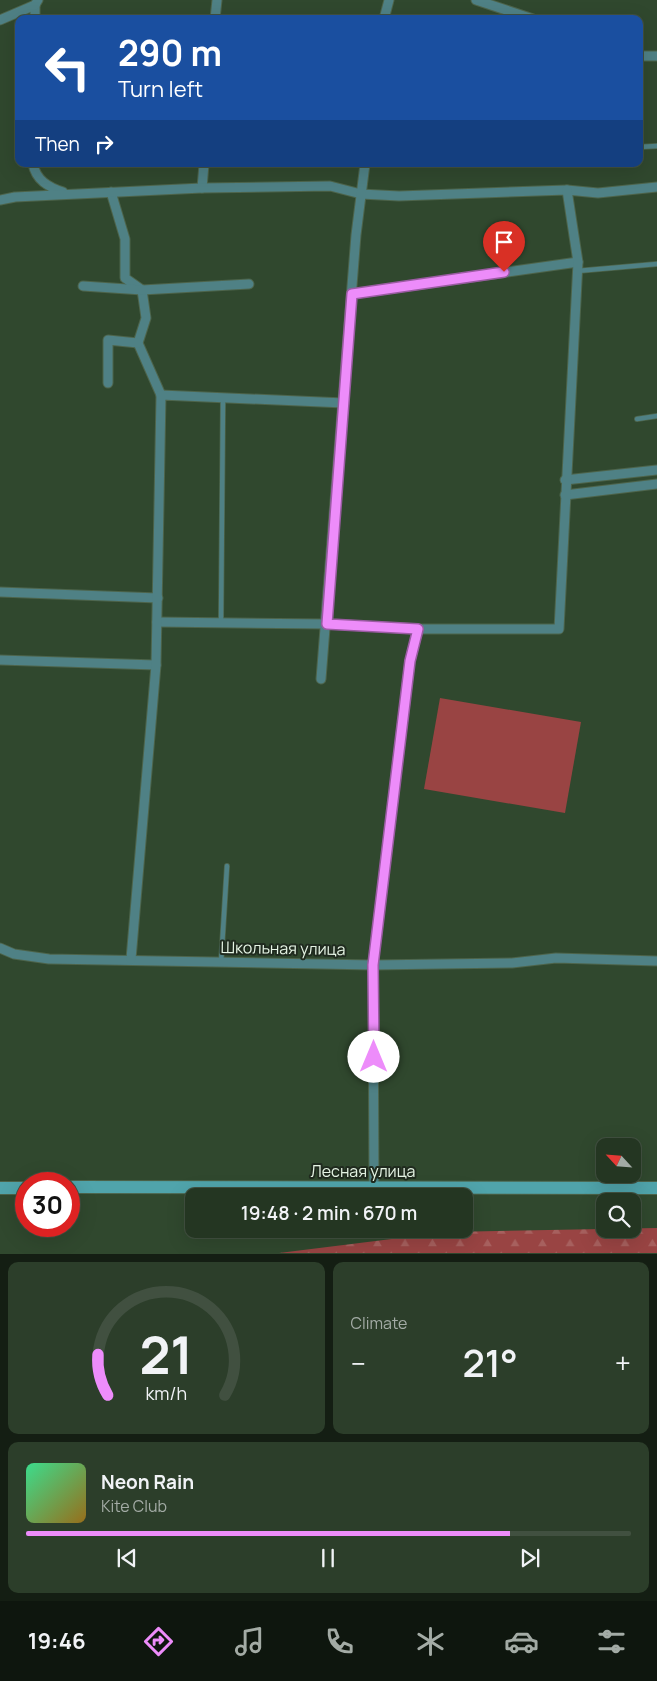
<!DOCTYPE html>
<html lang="en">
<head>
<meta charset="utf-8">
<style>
  :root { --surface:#243622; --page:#2c3e2a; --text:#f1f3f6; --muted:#a3aba5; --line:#415040; --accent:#ed8cfa }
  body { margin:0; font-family:Manrope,sans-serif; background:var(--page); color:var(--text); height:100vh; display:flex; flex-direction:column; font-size:19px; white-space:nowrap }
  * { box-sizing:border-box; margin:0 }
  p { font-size:16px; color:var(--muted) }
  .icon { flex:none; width:28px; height:28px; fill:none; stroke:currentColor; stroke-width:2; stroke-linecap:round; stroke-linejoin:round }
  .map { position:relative; height:1254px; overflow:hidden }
  .side { display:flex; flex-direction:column; gap:8px; padding:8px; background:#141e13; flex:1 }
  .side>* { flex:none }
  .top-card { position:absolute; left:15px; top:15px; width:628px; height:152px; border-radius:10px; box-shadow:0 5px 20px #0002,0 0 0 1px var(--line); background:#1a4fa0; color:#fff; overflow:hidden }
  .needle { width:32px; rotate:296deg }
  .fabs { position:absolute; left:596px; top:1138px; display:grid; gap:10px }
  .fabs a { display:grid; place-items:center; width:45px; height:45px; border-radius:10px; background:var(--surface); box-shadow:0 5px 20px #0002,0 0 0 1px var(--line); font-size:25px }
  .speed { position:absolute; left:15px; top:1172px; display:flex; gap:10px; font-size:25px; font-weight:700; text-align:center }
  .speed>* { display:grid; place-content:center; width:65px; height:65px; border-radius:50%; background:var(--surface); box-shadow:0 5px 20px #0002,0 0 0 1px var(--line); line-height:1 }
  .speed .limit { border:8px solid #d22; background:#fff; color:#111 }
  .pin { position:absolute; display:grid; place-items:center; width:42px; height:42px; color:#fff; margin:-51px -21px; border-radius:50% 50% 50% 0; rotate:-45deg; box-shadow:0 0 5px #0007 }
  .pin .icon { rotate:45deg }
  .me { position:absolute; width:55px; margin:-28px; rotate:0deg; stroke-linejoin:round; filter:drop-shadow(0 0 4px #0008) }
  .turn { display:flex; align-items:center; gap:18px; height:105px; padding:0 20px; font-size:22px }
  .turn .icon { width:65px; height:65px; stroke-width:2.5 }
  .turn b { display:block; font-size:35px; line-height:42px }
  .then { display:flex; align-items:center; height:48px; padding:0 20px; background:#0003; gap:10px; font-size:19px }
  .big { font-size:38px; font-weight:600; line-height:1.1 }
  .side .widget { flex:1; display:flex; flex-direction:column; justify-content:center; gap:8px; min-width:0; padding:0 18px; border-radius:10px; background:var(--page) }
  .side .dial { align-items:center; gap:0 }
  .dial svg { height:130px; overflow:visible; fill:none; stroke:var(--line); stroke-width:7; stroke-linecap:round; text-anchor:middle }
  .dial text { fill:var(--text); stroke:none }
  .song { display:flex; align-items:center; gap:15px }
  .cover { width:60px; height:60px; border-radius:8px; background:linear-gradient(135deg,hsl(150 70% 55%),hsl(40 70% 35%)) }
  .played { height:5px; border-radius:2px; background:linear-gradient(90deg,var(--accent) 80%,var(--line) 80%) }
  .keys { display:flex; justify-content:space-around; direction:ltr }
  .heat { display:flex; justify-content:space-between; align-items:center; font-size:28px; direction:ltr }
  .side .tiles { flex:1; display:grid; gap:8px; grid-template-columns:1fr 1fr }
  .widget:last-child { grid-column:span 2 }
  .trip { position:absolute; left:185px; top:1188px; width:288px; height:50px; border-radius:10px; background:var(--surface); box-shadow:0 5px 20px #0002,0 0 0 1px var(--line); font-weight:600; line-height:50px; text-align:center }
  .menu { display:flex; height:80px; justify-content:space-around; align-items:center; background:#0e160e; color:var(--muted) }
  .menu .icon { width:35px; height:35px }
  .menu .on { color:var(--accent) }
  .menu b { font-size:22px; color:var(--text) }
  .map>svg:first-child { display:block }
  .forest { fill:url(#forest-firs) }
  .green { fill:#994443 }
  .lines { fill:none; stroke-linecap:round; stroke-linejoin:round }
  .lane-casing { stroke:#4d644b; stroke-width:6 }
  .street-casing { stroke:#4d644b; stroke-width:11 }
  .secondary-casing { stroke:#4d644b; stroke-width:14 }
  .lane { stroke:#4f8185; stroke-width:4.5 }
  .street { stroke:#4f8185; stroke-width:9 }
  .secondary { stroke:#50a4ab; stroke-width:12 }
  .route-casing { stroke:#9a5ba2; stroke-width:12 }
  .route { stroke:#ed8cfa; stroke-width:9 }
  .labels { text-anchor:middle; stroke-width:4; stroke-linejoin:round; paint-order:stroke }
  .street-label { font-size:16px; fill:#e5f4e4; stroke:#202b1f }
</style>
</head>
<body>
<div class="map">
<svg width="657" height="1254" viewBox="0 0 657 1254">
  <defs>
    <pattern id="forest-firs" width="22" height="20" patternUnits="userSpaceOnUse" patternTransform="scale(1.25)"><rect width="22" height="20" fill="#994443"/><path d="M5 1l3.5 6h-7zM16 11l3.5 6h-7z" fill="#a7605e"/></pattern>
  </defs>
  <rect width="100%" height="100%" fill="#30482e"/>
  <polygon class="forest" points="657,1228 657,1253 279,1253 448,1232"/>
  <polygon class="green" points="440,698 581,722 565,813 424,789"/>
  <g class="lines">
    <defs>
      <g id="lane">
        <polyline points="639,147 657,146"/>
        <polyline points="577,271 657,264"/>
        <polyline points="637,419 657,416"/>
        <polyline points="221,623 223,397"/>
        <polyline points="221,963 227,866"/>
      </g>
      <g id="street">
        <polyline points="476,0 533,19"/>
        <polyline points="35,19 35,5"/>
        <polyline points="215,19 217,0"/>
        <polyline points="384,19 389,0"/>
        <polyline points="0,20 35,5 38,0"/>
        <polyline points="639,56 657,56"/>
        <path d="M33 164C36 180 48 187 63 192"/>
        <polyline points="202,188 204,164"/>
        <polyline points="111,192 125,239 125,278 142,290 146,318 138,343 161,395"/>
        <polyline points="0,200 15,197 202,188 330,186 361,194 399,196 567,190 598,193 657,187"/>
        <polyline points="83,286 142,290 249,284"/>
        <polyline points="352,294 578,262"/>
        <polyline points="108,383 108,340 138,343"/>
        <polyline points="565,480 657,470"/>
        <polyline points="565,495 657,484"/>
        <polyline points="0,592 158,598"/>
        <polyline points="157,622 327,624 418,629 559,629 578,262 567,190"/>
        <polyline points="0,660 156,665"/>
        <polyline points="321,679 356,235 365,164"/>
        <polyline points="0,948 14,954 49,959 373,965 512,963 556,958 657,961"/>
        <polyline points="131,959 156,665 161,395 344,403"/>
        <polyline points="374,1187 373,965 410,661 418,629"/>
      </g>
      <g id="secondary">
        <polyline points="69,1187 657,1188"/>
        <polyline points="0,1188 26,1188"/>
      </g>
    </defs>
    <use href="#lane" class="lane-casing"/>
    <use href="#street" class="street-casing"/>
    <use href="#secondary" class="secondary-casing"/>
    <use href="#lane" class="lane"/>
    <use href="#street" class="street"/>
    <use href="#secondary" class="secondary"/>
  </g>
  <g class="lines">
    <defs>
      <polyline id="route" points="374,1057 373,965 410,661 418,629 327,624 352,294 504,272"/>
    </defs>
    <use href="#route" class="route-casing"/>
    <use href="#route" class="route"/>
  </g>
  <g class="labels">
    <g class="street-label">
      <text transform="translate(283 948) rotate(1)" y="6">Школьная улица</text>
      <text x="363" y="1177">Лесная улица</text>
    </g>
  </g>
</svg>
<div class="fabs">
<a><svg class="needle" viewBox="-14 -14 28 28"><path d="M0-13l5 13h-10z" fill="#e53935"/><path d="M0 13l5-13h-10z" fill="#a3aba5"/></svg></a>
<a><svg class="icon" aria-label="search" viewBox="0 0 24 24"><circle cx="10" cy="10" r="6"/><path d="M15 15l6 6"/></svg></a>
</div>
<div class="speed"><div class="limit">30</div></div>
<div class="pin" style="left:504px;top:272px;background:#d93025"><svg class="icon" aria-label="arrive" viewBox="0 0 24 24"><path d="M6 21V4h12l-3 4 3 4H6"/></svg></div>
<svg class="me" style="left:374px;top:1057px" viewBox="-20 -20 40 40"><circle r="19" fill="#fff"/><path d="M0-13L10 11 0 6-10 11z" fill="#ed8cfa"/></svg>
<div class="trip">19:48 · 2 min · 670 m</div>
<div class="top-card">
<div class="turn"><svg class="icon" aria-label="left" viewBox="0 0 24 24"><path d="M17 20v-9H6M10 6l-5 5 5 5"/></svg><div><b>290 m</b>Turn left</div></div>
<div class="then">Then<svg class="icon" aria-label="right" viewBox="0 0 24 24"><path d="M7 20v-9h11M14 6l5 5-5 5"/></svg></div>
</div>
</div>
<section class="side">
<div class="tiles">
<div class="widget dial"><svg viewBox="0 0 100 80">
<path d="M14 69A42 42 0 1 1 86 69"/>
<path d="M14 69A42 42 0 0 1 8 44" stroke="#ed8cfa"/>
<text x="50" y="56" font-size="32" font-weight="700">21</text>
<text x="50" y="72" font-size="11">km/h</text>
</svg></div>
<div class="widget"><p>Climate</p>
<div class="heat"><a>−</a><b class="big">21°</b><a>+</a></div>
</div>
<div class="widget">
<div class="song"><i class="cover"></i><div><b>Neon Rain</b><p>Kite Club</p></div></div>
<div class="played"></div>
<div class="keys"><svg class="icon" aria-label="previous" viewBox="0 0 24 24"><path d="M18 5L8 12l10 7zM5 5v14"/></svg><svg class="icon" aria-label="pause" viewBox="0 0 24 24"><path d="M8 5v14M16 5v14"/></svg><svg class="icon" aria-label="next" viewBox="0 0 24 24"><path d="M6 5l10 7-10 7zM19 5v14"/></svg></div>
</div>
</div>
</section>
<nav class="menu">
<b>19:46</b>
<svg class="icon on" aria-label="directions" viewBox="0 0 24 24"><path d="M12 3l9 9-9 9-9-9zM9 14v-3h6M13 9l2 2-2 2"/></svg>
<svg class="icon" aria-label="music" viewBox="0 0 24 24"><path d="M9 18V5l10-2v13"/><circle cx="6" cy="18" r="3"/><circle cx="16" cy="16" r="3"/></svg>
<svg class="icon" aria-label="phone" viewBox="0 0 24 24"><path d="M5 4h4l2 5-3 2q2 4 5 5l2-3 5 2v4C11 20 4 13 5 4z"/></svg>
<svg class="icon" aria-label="climate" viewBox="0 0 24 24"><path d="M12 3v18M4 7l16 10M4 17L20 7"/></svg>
<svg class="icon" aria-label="car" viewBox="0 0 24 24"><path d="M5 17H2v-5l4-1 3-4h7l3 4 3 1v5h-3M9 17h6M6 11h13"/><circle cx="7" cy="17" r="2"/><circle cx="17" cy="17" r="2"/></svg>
<svg class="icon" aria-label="filters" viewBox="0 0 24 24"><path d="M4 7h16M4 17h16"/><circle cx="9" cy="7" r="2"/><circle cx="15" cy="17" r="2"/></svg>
</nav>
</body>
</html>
